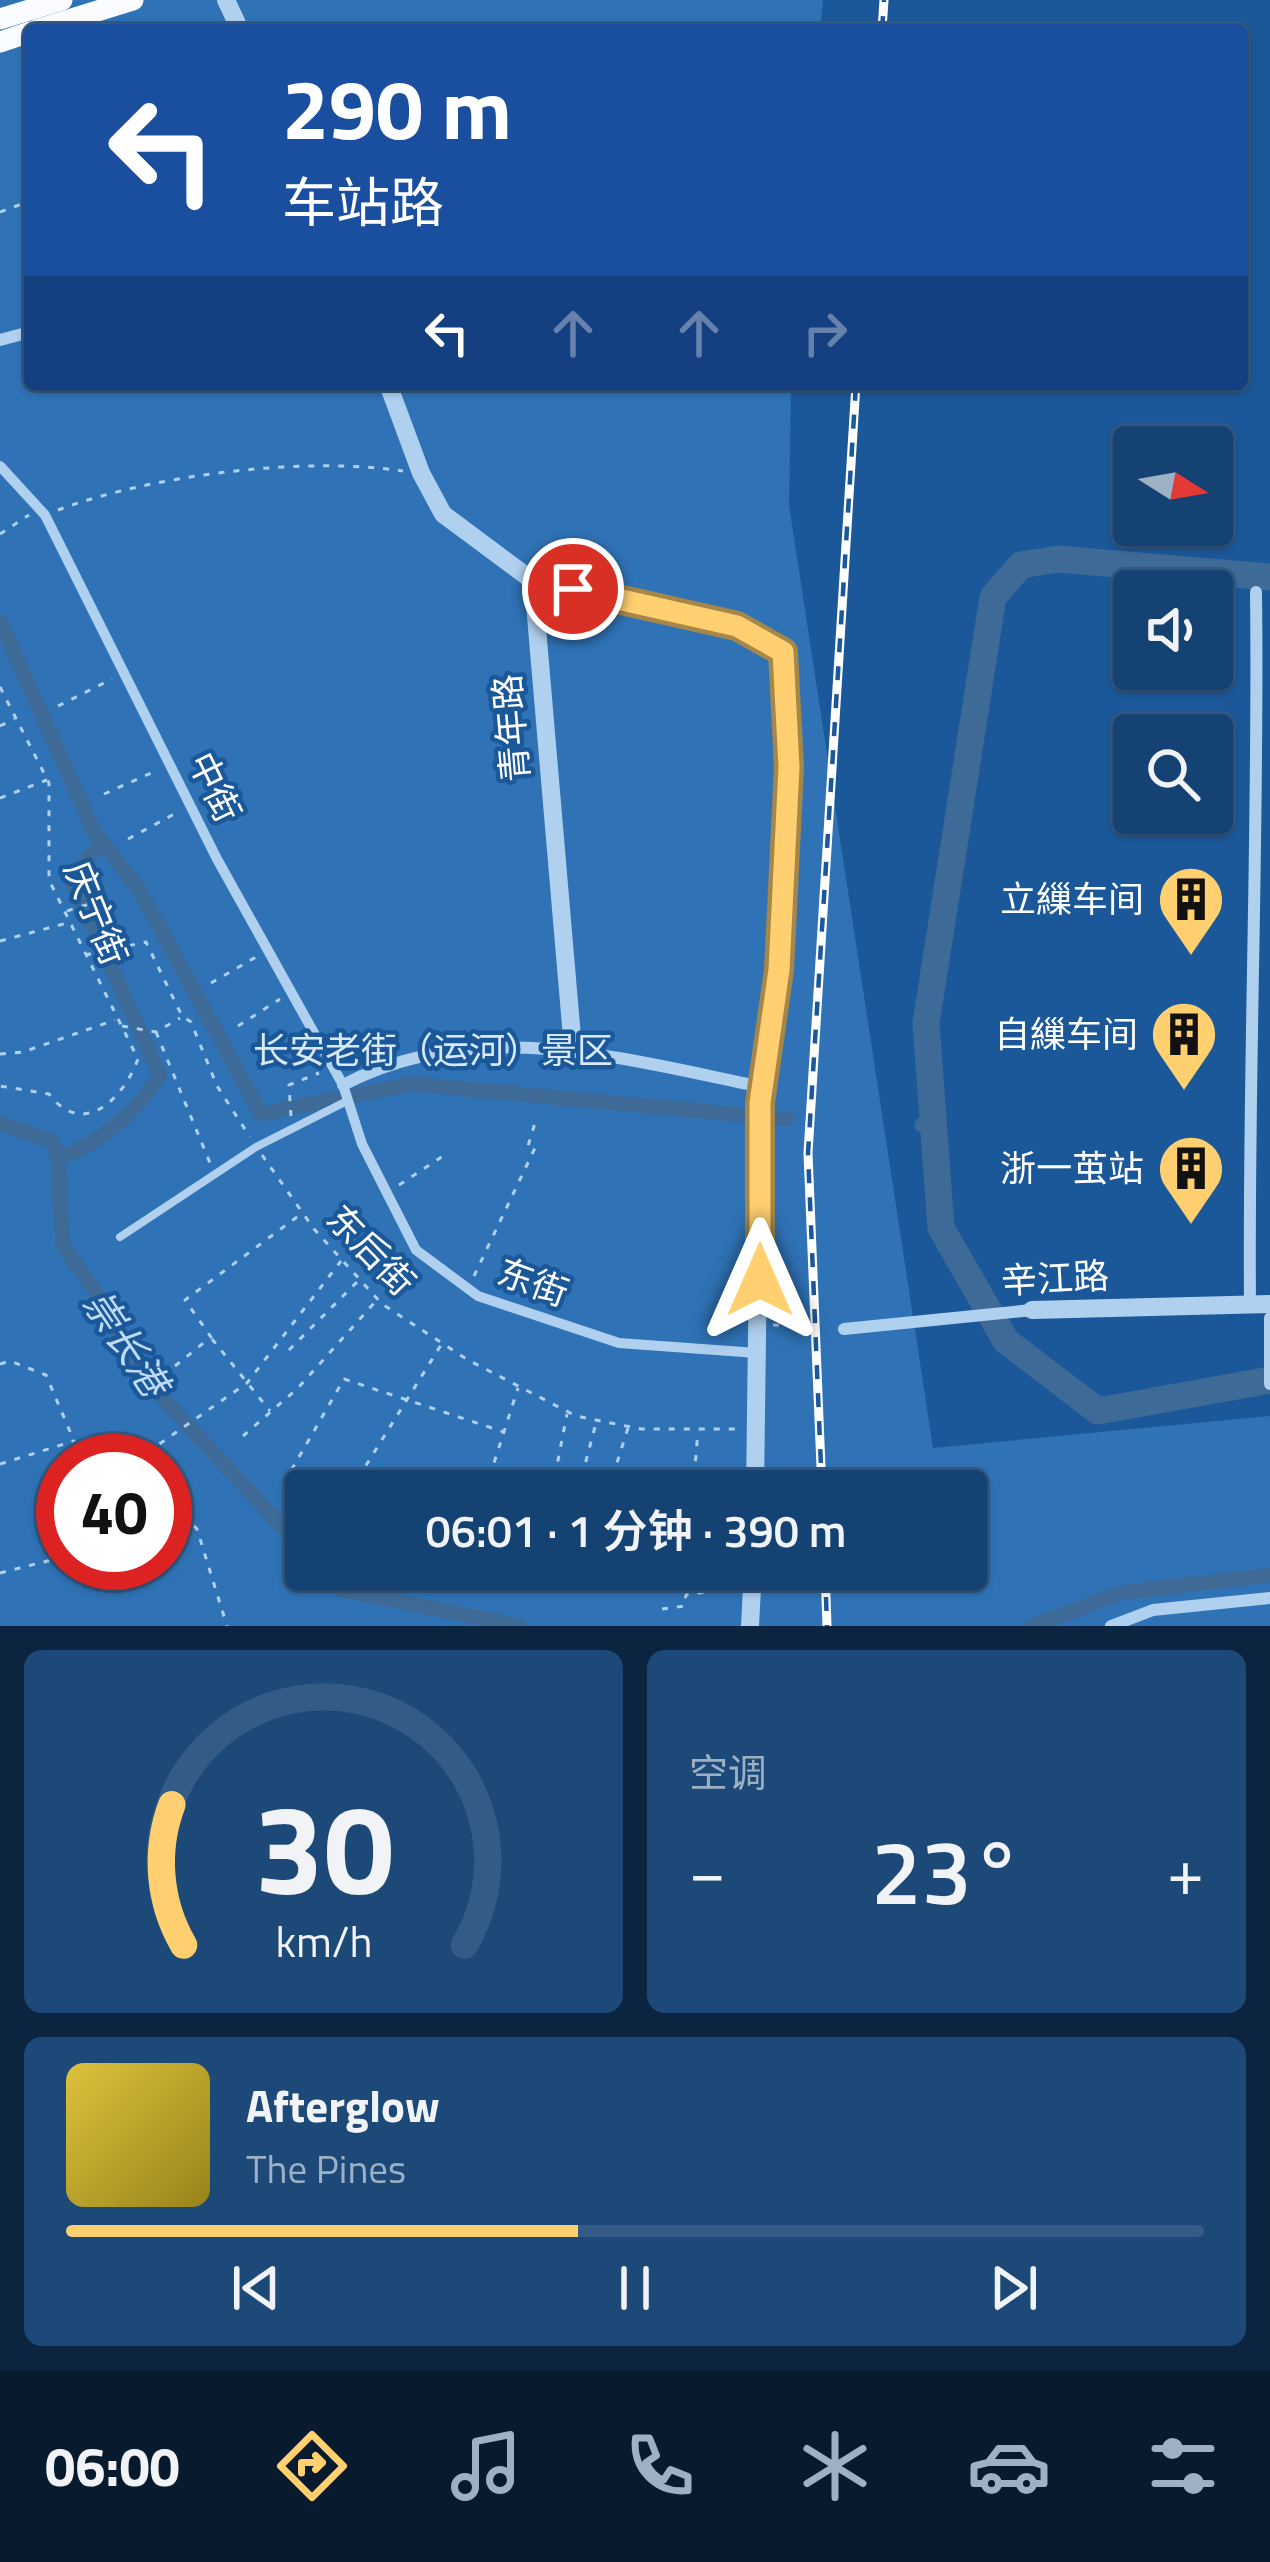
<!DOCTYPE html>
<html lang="zh">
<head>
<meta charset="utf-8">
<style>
  :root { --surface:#144273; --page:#1d4978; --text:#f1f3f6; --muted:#9db0c4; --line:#335b85; --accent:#ffcf70 }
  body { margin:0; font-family:"Titillium Web","Noto Sans SC",sans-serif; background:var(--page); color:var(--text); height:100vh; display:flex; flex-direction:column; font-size:45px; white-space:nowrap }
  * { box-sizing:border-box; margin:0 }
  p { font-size:39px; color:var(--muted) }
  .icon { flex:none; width:66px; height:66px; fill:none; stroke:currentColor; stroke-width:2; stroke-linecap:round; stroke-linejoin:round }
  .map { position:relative; height:1626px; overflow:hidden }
  .side { display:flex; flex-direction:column; gap:24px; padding:24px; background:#0b243f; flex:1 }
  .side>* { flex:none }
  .banner { position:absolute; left:24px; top:24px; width:1224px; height:366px; border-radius:12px; box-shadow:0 3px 9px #0004,0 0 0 3px var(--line); background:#1a4fa0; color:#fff; overflow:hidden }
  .needle { width:78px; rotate:101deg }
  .fabs { position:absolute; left:1113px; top:426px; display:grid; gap:24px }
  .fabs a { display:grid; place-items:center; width:120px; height:120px; border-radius:12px; background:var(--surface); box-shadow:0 3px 9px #0004,0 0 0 3px var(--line); font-size:60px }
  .speed { position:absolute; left:36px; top:1434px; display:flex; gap:24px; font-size:60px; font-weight:700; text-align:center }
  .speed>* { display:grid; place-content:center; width:156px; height:156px; border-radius:50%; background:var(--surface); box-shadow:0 3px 9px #0004,0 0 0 3px var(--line); line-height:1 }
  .speed .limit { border:18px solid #d22; background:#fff; color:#111 }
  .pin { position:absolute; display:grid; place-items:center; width:102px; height:102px; color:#fff; margin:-51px; border:6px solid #fff; border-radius:50%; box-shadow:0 3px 12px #0007 }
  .me { position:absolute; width:132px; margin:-66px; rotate:0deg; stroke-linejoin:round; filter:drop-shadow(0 0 9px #0008) }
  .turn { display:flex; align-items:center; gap:42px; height:252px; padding:0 60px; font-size:54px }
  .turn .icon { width:156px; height:156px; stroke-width:2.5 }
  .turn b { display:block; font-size:84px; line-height:102px }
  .lanes { display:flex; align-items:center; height:114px; padding:0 60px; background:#0003; justify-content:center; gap:60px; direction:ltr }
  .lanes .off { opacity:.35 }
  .big { font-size:90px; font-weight:600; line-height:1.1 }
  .side .card { flex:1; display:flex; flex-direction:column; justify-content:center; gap:18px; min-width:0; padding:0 42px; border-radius:18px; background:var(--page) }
  .side .dial { align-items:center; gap:0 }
  .dial svg { height:312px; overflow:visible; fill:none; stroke:var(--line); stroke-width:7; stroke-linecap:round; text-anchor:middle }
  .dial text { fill:var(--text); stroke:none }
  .song { display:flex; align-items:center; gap:36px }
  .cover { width:144px; height:144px; border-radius:18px; background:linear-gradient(135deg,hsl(50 70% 55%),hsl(50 70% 35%)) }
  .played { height:12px; border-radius:6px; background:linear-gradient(90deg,var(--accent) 45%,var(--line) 45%) }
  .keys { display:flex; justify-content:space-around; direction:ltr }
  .heat { display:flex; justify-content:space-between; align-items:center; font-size:66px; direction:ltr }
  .side .tiles { flex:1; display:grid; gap:24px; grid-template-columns:1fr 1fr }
  .card:last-child { grid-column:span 2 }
  .trip { position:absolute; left:285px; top:1470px; width:702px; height:120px; border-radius:12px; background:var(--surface); box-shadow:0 3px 9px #0004,0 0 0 3px var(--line); font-weight:600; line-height:120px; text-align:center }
  .dock { display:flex; height:192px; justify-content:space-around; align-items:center; background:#081a2e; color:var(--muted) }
  .dock .icon { width:84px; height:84px }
  .dock .current { color:var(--accent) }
  .dock b { font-size:54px; color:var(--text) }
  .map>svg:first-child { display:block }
  .green { fill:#2f73b6; fill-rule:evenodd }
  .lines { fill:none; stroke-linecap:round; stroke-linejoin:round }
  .canal { stroke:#3e6a98; stroke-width:15 }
  .river { stroke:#3e6a98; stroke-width:27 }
  .path { stroke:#b0d0f0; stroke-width:3; stroke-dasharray:6 9; stroke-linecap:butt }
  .service { stroke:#b0d0f0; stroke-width:8 }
  .pedestrian { stroke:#b0d0f0; stroke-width:10 }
  .minor { stroke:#b0d0f0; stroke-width:12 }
  .tertiary { stroke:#b0d0f0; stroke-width:18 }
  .primary { stroke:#fafcff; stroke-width:21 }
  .rail-casing { stroke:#fff; stroke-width:9 }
  .rail { stroke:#1b5899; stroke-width:4.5; stroke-dasharray:14; stroke-linecap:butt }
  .route-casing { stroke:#a68749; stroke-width:30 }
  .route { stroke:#ffcf70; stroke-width:21 }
  .labels { text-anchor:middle; stroke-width:9; stroke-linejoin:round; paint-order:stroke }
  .street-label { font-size:36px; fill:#fff; stroke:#1b5899 }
  .poi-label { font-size:36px; fill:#fff; stroke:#1b5899; text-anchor:end }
  .park-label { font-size:36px; fill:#d7e9fb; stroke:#1b5899 }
  .water-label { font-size:39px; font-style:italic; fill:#bddaf7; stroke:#1b5899 }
</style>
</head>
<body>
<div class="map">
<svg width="1270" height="1626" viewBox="0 0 1270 1626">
  <rect width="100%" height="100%" fill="#1b5899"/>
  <path class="green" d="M0 0H823L820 30H30V384H791L789 505 933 1448 1270 1416V1626H0ZM63 1461H165V1563H63ZM306 1491H966V1569H306Z"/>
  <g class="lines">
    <g class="canal">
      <polyline points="0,621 94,831 140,891 261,1114 412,1084 787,1119"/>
      <polyline points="0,1123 52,1141 58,1158 63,1246 94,1289 141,1375 306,1552"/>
      <polyline points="922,1125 934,1125"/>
      <path d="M58 1158C102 1143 135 1113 160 1075L71 879 101 843"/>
      <polyline points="322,1569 342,1590 519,1626"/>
      <polyline points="1032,1626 1121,1593 1270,1575"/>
    </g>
    <polyline class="river" points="1270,577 1058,559 1021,565 993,597 926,1023 941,1228 1006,1341 1098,1411 1270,1380"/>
    <g class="path">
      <polyline points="0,212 30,201"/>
      <path d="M58 510C152 475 304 456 403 471"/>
      <polyline points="0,534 29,515"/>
      <path d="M0 687 49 783V880L138 1059C124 1097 84 1140 49 1094L0 1086"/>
      <polyline points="58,706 112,679"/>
      <polyline points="0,726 14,719"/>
      <polyline points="104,794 158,770"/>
      <polyline points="0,798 47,780"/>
      <polyline points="128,839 178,812"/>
      <polyline points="67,911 105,899"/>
      <polyline points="0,941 67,923"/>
      <polyline points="85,955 146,942 182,1016 191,1022 217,1086 250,1137"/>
      <polyline points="211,983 256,957"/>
      <polyline points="122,1026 156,1032 180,1018"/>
      <polyline points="238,1026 280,999"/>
      <polyline points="156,1032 210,1163"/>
      <polyline points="0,1054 23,1052 115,1020"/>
      <polyline points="291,1116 289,1085 319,1073"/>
      <polyline points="262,1155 314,1229 382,1304 468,1360 576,1416 641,1429 737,1429"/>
      <polyline points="399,1185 443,1156"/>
      <polyline points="474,1276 535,1148 528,1146 535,1123"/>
      <polyline points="773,1325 801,1326"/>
      <polyline points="212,1339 270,1411"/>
      <polyline points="289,1350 358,1281"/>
      <polyline points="0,1364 10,1361 46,1375 74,1441"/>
      <polyline points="175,1366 211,1337 185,1300 301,1214"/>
      <polyline points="243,1436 298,1388 376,1301"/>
      <polyline points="135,1461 247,1383 341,1261"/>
      <polyline points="0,1464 74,1441 81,1461"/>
      <polyline points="165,1474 185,1517 197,1529 227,1626"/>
      <polyline points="284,1483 344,1379 504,1432"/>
      <polyline points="350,1491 441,1345"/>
      <polyline points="485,1491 518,1388"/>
      <polyline points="552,1491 567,1414"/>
      <polyline points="578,1491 596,1423"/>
      <polyline points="608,1491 628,1428"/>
      <polyline points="693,1491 698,1431"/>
      <polyline points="63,1492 54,1495 63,1530"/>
      <polyline points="522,1569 541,1574 542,1569"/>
      <polyline points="0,1573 63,1557"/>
      <polyline points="457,1576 460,1569"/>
      <polyline points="687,1591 688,1569"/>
      <polyline points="662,1609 684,1606 686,1595 733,1588"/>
    </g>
    <polyline class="service" points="120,1237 256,1147 345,1102"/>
    <polyline class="pedestrian" points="0,466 45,515 217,859 343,1085 362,1144 416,1250 478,1296 619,1343 757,1353"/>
    <g class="minor">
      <polyline points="0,340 30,332"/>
      <path d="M343 1085C475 1015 624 1059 762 1087"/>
      <path d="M1250 1305C1248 1067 1259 830 1256 592"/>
      <polyline points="1270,1318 1270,1384"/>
      <polyline points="844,1329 1032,1310"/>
      <polyline points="1111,1626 1153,1610 1270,1598"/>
    </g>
    <g class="tertiary">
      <polyline points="226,0 240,30"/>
      <polyline points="388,384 421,473 443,514 533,581 737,626 783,652 789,767 779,970 760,1103 755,1491"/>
      <polyline points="533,581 573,1049"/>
      <polyline points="1032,1310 1270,1304"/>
      <polyline points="750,1626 753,1569"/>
    </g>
    <g class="primary">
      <polyline points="0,19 62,0"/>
      <polyline points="36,30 133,0"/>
      <polyline points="0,42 30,32"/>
    </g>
    <defs>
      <g id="rail">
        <polyline points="882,30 884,0"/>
        <polyline points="822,1491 808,1153 856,384"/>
        <polyline points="825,1569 827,1626"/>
      </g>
    </defs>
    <use href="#rail" class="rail-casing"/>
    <use href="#rail" class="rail"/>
  </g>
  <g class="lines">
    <defs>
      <polyline id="route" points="573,589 737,626 783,652 789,767 779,970 760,1103 760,1280"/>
    </defs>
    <use href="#route" class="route-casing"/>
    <use href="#route" class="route"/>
  </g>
  <defs>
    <symbol id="building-pin" viewBox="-11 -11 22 30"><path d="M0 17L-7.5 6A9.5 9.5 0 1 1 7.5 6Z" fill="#ffcf70" stroke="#1b5899"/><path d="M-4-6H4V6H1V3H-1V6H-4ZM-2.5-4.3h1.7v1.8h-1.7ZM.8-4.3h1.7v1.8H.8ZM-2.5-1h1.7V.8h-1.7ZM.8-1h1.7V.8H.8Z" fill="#111"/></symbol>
  </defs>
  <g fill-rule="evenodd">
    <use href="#building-pin" x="1153" y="861" width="76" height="104"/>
    <use href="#building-pin" x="1146" y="996" width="76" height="104"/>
    <use href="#building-pin" x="1153" y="1130" width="76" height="104"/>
  </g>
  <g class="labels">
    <g class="street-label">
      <text transform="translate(511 728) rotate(-95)" y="13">青年路</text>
      <text transform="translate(215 787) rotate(64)" y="13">中街</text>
      <text transform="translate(96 913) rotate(68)" y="13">庆宁街</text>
      <text transform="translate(371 1250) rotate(46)" y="13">东后街</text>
      <text transform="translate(1055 1278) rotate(-3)" y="13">辛江路</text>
      <text transform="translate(533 1282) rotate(20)" y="13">东街</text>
    </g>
    <g class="poi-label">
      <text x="1144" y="912">立繅车间</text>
      <text x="1138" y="1047">自繅车间</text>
      <text x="1144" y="1181">浙一茧站</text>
    </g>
    <g class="park-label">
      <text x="433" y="1063">长安老街（运河）景区</text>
    </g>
    <g class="water-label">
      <text transform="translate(126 1343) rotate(56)" y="14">崇长港</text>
    </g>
  </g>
</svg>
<div class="fabs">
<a><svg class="needle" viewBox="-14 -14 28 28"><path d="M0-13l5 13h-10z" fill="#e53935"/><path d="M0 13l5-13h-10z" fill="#9db0c4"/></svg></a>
<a><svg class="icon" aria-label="sound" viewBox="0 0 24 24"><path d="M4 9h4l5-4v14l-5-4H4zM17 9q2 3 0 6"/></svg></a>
<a><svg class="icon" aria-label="search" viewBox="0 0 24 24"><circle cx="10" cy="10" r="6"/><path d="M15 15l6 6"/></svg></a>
</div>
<div class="speed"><div class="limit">40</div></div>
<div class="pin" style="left:573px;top:589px;background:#d93025"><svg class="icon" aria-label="arrive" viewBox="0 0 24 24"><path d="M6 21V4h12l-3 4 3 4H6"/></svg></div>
<svg class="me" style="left:760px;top:1280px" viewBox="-20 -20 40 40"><path d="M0-17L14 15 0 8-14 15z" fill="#ffcf70" stroke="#fff" stroke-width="4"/></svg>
<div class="trip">06:01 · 1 分钟 · 390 m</div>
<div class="banner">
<div class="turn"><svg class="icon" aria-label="left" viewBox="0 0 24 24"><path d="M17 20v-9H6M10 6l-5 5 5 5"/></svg><div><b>290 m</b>车站路</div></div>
<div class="lanes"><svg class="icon" aria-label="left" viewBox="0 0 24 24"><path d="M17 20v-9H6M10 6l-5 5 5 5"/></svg><svg class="icon off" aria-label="ahead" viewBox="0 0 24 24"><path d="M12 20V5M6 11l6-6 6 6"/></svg><svg class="icon off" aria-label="ahead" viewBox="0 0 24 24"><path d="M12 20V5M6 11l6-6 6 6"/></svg><svg class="icon off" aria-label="right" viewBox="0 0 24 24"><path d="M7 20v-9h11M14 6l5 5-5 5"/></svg></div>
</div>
</div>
<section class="side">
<div class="tiles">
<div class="card dial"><svg viewBox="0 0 100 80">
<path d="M14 69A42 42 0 1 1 86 69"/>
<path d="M14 69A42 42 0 0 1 11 33" stroke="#ffcf70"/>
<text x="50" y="56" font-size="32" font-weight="700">30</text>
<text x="50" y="72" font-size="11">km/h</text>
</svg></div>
<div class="card"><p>空调</p>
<div class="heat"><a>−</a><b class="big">23°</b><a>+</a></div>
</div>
<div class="card">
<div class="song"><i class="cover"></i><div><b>Afterglow</b><p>The Pines</p></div></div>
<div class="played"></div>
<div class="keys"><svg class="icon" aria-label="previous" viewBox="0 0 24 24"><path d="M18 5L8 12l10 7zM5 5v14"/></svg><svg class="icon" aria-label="pause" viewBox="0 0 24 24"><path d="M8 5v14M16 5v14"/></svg><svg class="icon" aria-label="next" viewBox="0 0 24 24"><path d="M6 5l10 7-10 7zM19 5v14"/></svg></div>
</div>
</div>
</section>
<nav class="dock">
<b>06:00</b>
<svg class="icon current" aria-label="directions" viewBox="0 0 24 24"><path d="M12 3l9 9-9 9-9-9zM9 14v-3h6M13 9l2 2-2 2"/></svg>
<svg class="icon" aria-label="music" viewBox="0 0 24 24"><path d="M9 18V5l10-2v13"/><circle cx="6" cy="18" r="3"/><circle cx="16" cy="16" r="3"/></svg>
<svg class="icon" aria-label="phone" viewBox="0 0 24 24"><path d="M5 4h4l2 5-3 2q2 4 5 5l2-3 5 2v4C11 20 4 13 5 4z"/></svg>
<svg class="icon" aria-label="climate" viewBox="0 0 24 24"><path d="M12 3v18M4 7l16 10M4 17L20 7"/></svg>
<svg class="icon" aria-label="car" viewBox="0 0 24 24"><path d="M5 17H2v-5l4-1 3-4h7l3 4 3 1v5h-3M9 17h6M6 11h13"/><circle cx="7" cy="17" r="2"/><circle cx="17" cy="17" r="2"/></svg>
<svg class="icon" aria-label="filters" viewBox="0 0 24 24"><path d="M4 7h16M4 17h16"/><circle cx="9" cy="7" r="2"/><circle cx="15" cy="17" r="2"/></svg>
</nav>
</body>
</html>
